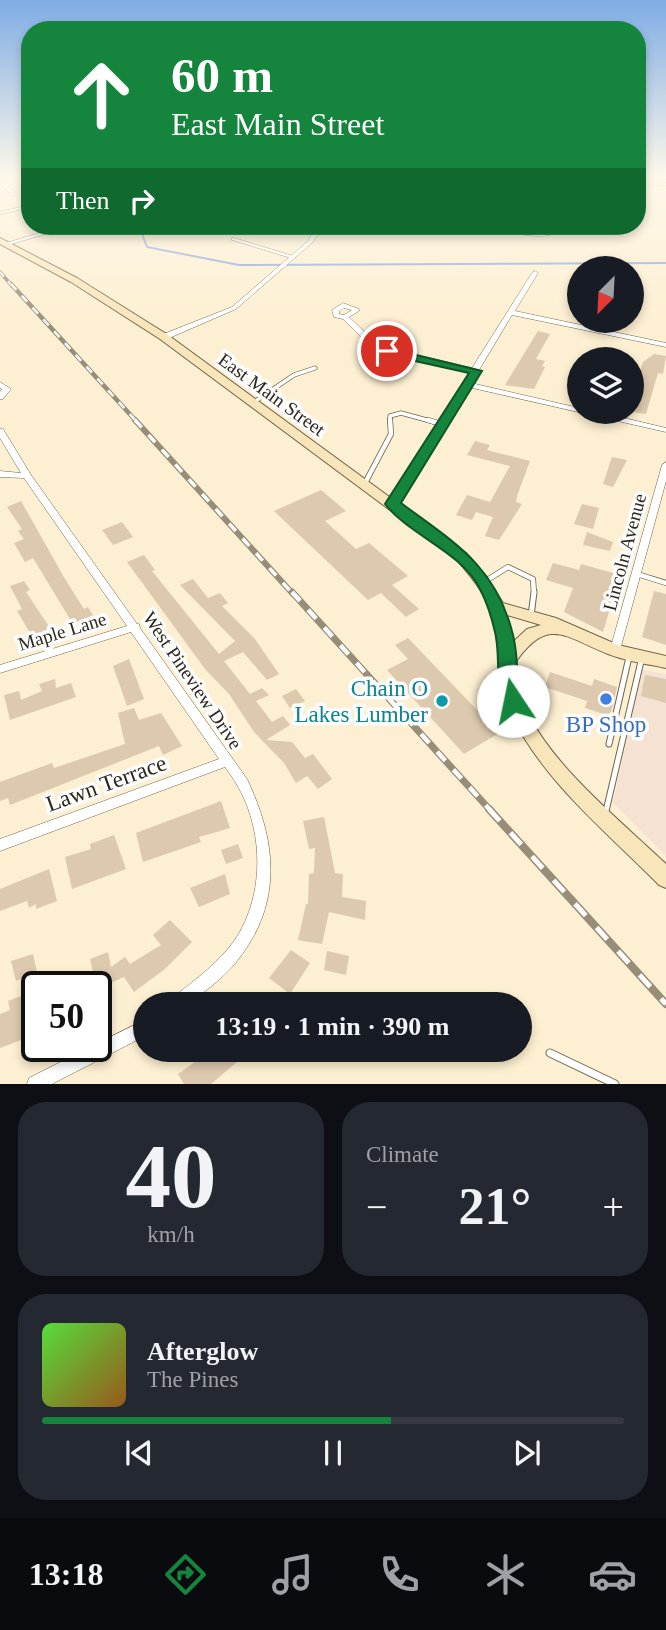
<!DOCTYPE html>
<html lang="en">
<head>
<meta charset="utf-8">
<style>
  :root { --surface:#171b24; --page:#242831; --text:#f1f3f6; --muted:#9ea1a6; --line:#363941; --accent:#15853d }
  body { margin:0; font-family:"Times New Roman",serif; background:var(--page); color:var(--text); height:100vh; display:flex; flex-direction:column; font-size:26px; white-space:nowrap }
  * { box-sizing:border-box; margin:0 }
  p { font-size:23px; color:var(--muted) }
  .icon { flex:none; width:38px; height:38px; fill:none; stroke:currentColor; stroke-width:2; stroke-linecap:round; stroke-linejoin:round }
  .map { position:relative; height:1084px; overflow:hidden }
  .details { display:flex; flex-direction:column; gap:18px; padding:18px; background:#0d0f14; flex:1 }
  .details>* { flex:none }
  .guide { position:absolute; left:21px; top:21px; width:625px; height:214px; border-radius:28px; box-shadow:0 4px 10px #0003; background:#15853d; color:#fff; overflow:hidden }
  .needle { width:46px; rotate:204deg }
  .fabs { position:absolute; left:567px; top:256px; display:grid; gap:14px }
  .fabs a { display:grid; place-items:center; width:77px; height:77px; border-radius:50%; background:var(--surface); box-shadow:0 4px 10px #0003; font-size:35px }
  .speed { position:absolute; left:21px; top:971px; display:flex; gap:14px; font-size:35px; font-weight:700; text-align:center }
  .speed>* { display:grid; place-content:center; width:91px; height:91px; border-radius:50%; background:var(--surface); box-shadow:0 4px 10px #0003; line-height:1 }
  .speed .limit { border:4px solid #111; border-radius:10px; background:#fff; color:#111 }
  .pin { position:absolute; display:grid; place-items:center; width:60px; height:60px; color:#fff; margin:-30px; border:4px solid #fff; border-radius:50%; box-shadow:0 2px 7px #0007 }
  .me { position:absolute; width:77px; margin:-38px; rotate:349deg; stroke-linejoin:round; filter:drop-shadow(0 0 5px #0008) }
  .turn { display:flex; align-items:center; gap:24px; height:147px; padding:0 35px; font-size:32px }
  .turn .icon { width:91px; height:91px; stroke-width:2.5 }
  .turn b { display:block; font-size:49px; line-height:60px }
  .then { display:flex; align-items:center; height:66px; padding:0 35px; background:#0003; gap:14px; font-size:26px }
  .big { font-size:52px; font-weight:700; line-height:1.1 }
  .details .card { flex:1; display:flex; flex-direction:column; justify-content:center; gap:10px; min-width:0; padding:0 24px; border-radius:28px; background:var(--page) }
  .details .dial { align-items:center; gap:0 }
  .dial b { font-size:91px; line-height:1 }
  .song { display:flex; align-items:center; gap:21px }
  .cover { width:84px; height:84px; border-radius:10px; background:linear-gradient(135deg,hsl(110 70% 55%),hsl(30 70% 35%)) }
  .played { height:7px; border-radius:4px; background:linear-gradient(90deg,var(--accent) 60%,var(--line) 60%) }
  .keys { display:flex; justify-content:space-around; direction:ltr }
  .heat { display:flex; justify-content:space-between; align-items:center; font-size:38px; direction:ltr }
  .details .tiles { flex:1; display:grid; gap:18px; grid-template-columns:1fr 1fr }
  .card:last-child { grid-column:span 2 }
  .trip { position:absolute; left:133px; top:992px; width:399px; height:70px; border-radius:35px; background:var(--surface); box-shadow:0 4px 10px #0003; font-weight:700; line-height:70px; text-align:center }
  .tabs { display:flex; height:112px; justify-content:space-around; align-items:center; background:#090b0e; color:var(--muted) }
  .tabs .icon { width:49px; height:49px }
  .tabs .active { color:var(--accent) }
  .tabs b { font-size:32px; color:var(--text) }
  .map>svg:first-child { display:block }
  .commercial { fill:#f5e2d2 }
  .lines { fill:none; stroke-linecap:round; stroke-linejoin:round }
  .stream { stroke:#80a1de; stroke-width:2 }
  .building { fill:#dcc9ae }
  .lane-far4-casing { stroke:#706449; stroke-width:3.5 }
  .lane-far3-casing { stroke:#706449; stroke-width:5 }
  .lane-far2-casing { stroke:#706449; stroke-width:6 }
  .lane-far1-casing { stroke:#706449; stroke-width:7 }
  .lane-casing { stroke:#706449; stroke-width:9 }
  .street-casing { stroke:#706449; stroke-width:1 }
  .secondary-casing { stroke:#706449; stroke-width:2 }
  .lane-far4 { stroke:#fff; stroke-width:2.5 }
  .lane-far3 { stroke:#fff; stroke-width:3.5 }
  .lane-far2 { stroke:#fff; stroke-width:4.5 }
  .lane-far1 { stroke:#fff; stroke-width:5 }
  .lane { stroke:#fff; stroke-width:7 }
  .street { fill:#fff; fill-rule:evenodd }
  .secondary { fill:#f9e5ba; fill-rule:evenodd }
  .rail-far4-casing { stroke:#978d78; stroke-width:3.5 }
  .rail-far3-casing { stroke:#978d78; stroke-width:4.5 }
  .rail-far2-casing { stroke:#978d78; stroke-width:6 }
  .rail-far1-casing { stroke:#978d78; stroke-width:7 }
  .rail-casing { stroke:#978d78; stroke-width:8 }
  .rail-far4 { stroke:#fdfdfd; stroke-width:2; stroke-dasharray:6; stroke-linecap:butt }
  .rail-far3 { stroke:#fdfdfd; stroke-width:2.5; stroke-dasharray:8; stroke-linecap:butt }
  .rail-far2 { stroke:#fdfdfd; stroke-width:3.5; stroke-dasharray:10; stroke-linecap:butt }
  .rail-far1 { stroke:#fdfdfd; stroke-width:4.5; stroke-dasharray:12; stroke-linecap:butt }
  .rail { stroke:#fdfdfd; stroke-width:5; stroke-dasharray:16; stroke-linecap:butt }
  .route { fill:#15853d; stroke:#0e5628; stroke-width:2 }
  .shop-dot { fill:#3f7fe0; stroke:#fdfdfd; stroke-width:2.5 }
  .culture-dot { fill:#0f9aa8; stroke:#fdfdfd; stroke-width:2.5 }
  .labels { text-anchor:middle; stroke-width:7; stroke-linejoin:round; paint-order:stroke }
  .street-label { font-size:19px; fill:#2c271b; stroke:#fdfdfd }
  .near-culture-label { font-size:23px; fill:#0d838f; stroke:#fdfdfd; text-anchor:end }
  .near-shop-label { font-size:23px; fill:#366cbe; stroke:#fdfdfd }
  .near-street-label { font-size:23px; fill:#2c271b; stroke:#fdfdfd }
</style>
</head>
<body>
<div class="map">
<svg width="666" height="1084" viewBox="0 0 666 1084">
  <rect width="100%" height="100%" fill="#fdefd1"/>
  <polygon class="commercial" points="642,670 666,674 666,856 613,803"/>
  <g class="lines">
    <polyline class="stream" points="139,226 147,247 239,265 666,263"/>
  </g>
  <g class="building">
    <polygon points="538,331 550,334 536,359 545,361 542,366 545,367 534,389 505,385"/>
    <polygon points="654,354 666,356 663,374 658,373 646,414 632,412 632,391 634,391 643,362"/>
    <polygon points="475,441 490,445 487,450 530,461 517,496 516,502 522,504 499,540 485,536 493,517 476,512 472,520 456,515 467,495 490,502 510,466 467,455"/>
    <polygon points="612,457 627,460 613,487 603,484"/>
    <polygon points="321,490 346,511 325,521 356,549 369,543 408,576 392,585 419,609 406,617 381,593 368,600 274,511"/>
    <polygon points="21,501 65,579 84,609 88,607 93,615 73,624 33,558 25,562 14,543 24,539 18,531 22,529 7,507"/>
    <polygon points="582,504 599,508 593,529 574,524"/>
    <polygon points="122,522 133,537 113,545 102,530"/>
    <polygon points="587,532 613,542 610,551 583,545"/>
    <polygon points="144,555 155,570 152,571 219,654 235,641 180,585 193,579 208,598 220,593 228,603 222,606 255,639 279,674 267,680 243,652 224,661 250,694 262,688 269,695 256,701 272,722 283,716 290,725 266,740 292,742 305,758 313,754 332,779 318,789 307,776 296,783 284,763 254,732 229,694 205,669 127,562"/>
    <polygon points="553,563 579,570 581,564 620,575 603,632 564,612 573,588 546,580"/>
    <polygon points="24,581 30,590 26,592 50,628 32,636 17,611 22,609 10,586"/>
    <polygon points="654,591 666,594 666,645 642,637"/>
    <polygon points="408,638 499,733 464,754 387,670 408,659 395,645"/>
    <polygon points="129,659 144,699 127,706 113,666"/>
    <polygon points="550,672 592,686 594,679 617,687 610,716 585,708 587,701 545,687"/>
    <polygon points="645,675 666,679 666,703 641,696"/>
    <polygon points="55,679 56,688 71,683 76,697 10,720 4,695 19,691 21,700 42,691 39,684"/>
    <polygon points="296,689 305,701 290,708 282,696"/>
    <polygon points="134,708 139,720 161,713 182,746 163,755 159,746 10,805 8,798 0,801 0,782 52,763 54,768 125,744 118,713"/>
    <polygon points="221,801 230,828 199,837 201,842 143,862 136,833"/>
    <polygon points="324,817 335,873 343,874 342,897 366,901 365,920 329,912 322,944 298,940 306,904 308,904 309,874 314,873 315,848 309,849 303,821"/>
    <polygon points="114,835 126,869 72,889 65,857 91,849 90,844"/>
    <polygon points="238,844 243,858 226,864 221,850"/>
    <polygon points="49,869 57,901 36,909 36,904 29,908 27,901 0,911 0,889"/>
    <polygon points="225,874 230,894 199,907 190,888"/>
    <polygon points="170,920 192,942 165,969 134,992 124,977 97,989 90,959 108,952 111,967 125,957 130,964 161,945 153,935"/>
    <polygon points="291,950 310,963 290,994 269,978"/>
    <polygon points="327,951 349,956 346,975 324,970"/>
    <polygon points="33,954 37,972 16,981 11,961"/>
    <polygon points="24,995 25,998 37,995 37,1034 0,1048 0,1014 10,1010 8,1001"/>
    <polygon points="212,1050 251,1050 211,1084 184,1084 178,1074"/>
  </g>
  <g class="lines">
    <defs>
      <g id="lane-far4">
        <polyline points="637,183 666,184"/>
        <polyline points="0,213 22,208"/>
        <polyline points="637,214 640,214"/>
        <polyline points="597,226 628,231"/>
        <polyline points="233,239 292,257"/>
        <polyline points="7,244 68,226"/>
      </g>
      <g id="lane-far3">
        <polyline points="254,402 294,375 315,368"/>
        <polyline points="390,422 390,416 401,413 434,422"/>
      </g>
      <g id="lane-far2">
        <polyline points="428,420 441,424"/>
        <polyline points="365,483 391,434 390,420"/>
        <polyline points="637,574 666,583"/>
        <polyline points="484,582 508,567 533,579 534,594"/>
      </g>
      <g id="lane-far1">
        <polyline points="531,616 534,592"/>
        <polyline points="609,744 629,657"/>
        <polyline points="606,811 642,657"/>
      </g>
      <polyline id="lane" points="550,1053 615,1084"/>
      <g id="street">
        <polygon points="0,179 15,193 15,195 11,195 0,184"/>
        <polygon points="314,226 320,226 320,231 312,243 236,309 167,339 161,339 161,335 232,307 308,241 314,231"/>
        <polygon points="399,226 413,226 433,228 481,226 478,228 433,232 402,228"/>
        <path d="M484 226C503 225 522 233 541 233 551 233 558 226 568 226 550 241 528 236 507 231 499 230 491 229 484 226Z"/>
        <path d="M535 271 538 273 515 311 666 343V347L512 315 479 370 480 371 471 383 579 408V411H595L666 428V432L468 387 395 506H389L387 504 470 372 374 350 343 319 334 317 332 310 343 303 359 309V311L349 317 379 346 472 368 532 273ZM344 308 352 310 344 315 339 314V311Z"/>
        <polygon points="0,382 11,389 3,399 0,399 0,392 2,389 0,388"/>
        <path d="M0 429H3L31 475 137 624H139L140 628 247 779C275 838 283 897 243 953 229 974 208 989 188 1004H168L171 999C192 982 215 966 231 945 265 901 265 832 237 785 234 779 229 773 225 767L0 851V839L219 759 131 632 0 673V665L127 626 24 478 0 477V471L21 473 0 438Z"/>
        <polygon points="666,462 666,481 620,650 619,653 615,654 611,653 610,650 662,465"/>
        <polygon points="145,1020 145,1036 52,1084 27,1084 29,1078 92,1046 96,1046 96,1044"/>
      </g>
      <path id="secondary" d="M0 238 77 278 168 335 466 553 488 579 503 603 556 618 618 645 666 656V668C647 664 626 661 608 654 565 637 548 615 515 663 517 677 519 691 524 705 548 763 621 821 666 864V888L659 885C608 833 545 783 512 716 498 685 501 655 494 623 489 598 473 578 456 559L160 339 71 282 0 244ZM507 615 541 625 527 629 513 642Z"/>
    </defs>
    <use href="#lane-far4" class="lane-far4-casing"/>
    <use href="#lane-far3" class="lane-far3-casing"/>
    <use href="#lane-far2" class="lane-far2-casing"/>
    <use href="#lane-far1" class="lane-far1-casing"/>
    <use href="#lane" class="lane-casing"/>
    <use href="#street" class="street-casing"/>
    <use href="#secondary" class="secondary-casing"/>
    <use href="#lane-far4" class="lane-far4"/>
    <use href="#lane-far3" class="lane-far3"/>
    <use href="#lane-far2" class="lane-far2"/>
    <use href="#lane-far1" class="lane-far1"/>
    <use href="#lane" class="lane"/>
    <use href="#street" class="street"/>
    <use href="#secondary" class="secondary"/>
    <defs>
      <polyline id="rail-far4" points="0,272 12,286"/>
      <polyline id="rail-far3" points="11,284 137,422"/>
      <polyline id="rail-far2" points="135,420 293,594"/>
      <polyline id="rail-far1" points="292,592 491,811"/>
      <polyline id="rail" points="489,809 666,1004"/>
    </defs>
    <use href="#rail-far4" class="rail-far4-casing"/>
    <use href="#rail-far3" class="rail-far3-casing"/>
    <use href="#rail-far2" class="rail-far2-casing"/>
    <use href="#rail-far1" class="rail-far1-casing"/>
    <use href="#rail" class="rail-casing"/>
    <use href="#rail-far4" class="rail-far4"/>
    <use href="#rail-far3" class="rail-far3"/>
    <use href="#rail-far2" class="rail-far2"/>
    <use href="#rail-far1" class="rail-far1"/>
    <use href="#rail" class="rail"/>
  </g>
  <linearGradient id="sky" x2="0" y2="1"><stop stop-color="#7eace4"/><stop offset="0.54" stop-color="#fef8ea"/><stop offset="1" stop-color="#fef8ea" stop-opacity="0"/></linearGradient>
  <rect width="666" height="328" fill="url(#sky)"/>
  <path class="route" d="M387 348 482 371 401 503C453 542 494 564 512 631 519 654 515 678 523 701L520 706H506C494 682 501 657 495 632 492 619 487 603 481 591 462 551 411 537 385 504L469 373 383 354V349Z"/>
  <circle class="shop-dot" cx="606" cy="699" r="7"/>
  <circle class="culture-dot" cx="442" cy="701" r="7"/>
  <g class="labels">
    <g class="street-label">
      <text transform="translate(272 394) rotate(36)" y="7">East Main Street</text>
      <text transform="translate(624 552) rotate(-75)" y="7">Lincoln Avenue</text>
      <text transform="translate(62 631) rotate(-17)" y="7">Maple Lane</text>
      <text transform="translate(193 680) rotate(56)" y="7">West Pineview Drive</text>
    </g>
    <g class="near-culture-label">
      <text x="428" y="696">Chain O<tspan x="428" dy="26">Lakes Lumber</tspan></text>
    </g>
    <g class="near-shop-label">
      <text x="606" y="732">BP Shop</text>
    </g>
    <g class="near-street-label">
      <text transform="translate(106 783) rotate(-20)" y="8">Lawn Terrace</text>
    </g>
  </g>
</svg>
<div class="fabs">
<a><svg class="needle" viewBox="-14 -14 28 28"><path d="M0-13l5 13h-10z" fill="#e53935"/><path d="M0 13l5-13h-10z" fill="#9ea1a6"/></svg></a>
<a><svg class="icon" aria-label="layers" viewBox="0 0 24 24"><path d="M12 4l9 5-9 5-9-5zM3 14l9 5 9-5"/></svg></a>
</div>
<div class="speed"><div class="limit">50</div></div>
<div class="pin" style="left:387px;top:351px;background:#d93025"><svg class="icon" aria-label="arrive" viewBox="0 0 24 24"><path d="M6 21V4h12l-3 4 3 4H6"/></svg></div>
<svg class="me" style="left:513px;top:701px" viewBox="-20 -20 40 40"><circle r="19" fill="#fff"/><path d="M0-13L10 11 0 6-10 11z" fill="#15853d"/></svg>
<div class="trip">13:19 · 1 min · 390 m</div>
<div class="guide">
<div class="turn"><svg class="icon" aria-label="ahead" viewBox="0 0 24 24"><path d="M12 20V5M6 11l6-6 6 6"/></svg><div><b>60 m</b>East Main Street</div></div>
<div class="then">Then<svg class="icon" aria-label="right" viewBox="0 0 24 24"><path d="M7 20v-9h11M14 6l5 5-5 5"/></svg></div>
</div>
</div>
<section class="details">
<div class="tiles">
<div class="card dial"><b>40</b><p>km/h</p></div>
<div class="card"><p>Climate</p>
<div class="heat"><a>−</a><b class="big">21°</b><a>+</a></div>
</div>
<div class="card">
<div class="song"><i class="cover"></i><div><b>Afterglow</b><p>The Pines</p></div></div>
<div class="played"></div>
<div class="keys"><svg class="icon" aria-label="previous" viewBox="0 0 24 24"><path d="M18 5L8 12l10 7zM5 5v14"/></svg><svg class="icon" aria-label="pause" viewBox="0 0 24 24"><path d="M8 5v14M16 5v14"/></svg><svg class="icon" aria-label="next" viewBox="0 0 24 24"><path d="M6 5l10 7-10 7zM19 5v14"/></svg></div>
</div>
</div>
</section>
<nav class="tabs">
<b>13:18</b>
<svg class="icon active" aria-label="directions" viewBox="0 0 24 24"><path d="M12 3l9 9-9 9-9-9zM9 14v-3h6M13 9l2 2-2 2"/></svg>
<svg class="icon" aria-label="music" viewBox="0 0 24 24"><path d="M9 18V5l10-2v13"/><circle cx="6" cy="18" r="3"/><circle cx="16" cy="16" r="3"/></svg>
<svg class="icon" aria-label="phone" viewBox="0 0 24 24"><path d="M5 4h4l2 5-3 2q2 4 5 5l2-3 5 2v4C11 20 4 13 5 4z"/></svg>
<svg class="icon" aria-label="climate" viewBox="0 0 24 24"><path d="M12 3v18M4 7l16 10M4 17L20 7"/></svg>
<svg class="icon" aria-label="car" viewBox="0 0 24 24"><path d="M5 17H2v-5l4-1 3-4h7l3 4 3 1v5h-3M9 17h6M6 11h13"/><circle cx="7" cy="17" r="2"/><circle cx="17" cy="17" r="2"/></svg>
</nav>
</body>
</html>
